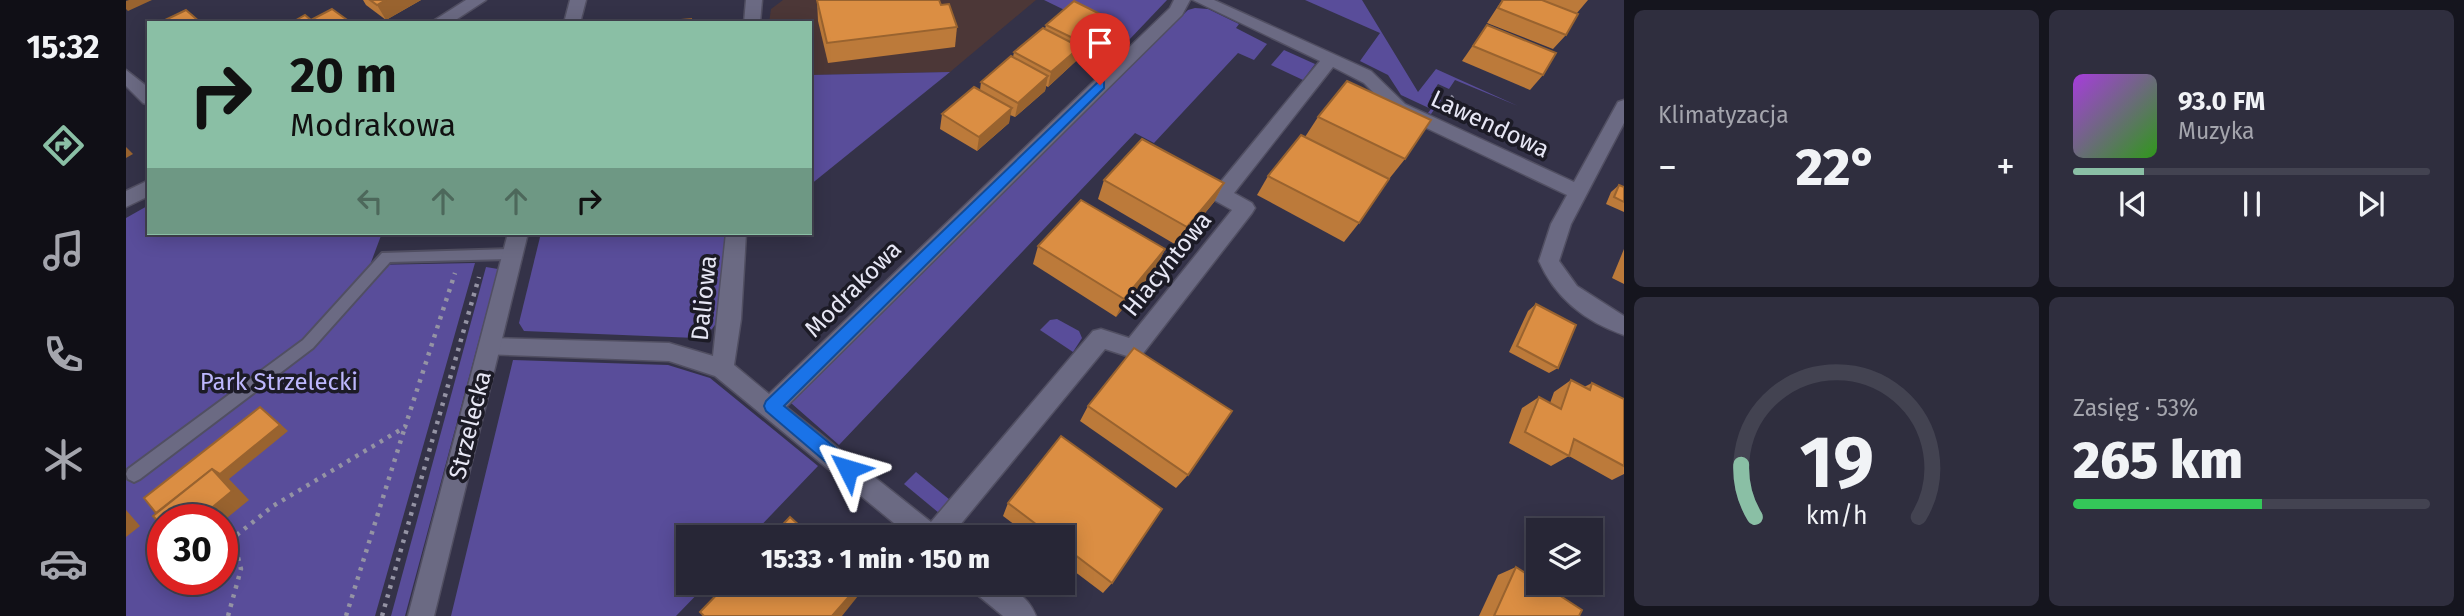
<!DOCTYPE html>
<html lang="pl">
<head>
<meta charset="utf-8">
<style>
  :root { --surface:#272636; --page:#2f2e3e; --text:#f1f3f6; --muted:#a4a5ad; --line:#434351; --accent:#8abfa5 }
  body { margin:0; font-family:"Fira Sans",sans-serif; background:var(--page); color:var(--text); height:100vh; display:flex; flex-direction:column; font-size:26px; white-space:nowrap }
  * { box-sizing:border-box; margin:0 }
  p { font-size:23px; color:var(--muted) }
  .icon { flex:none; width:38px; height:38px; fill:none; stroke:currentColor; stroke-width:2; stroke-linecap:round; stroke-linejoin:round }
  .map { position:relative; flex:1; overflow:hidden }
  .drawer { display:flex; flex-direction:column; gap:10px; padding:10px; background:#15151e; width:840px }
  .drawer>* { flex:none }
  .hud { position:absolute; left:21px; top:21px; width:665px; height:214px; border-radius:0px; box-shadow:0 4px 18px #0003,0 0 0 2px var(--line); background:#8abfa5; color:#111; overflow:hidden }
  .buttons { position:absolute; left:1400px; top:518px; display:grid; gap:14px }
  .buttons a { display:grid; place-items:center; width:77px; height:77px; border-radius:0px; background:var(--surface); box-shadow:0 4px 18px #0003,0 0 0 2px var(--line); font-size:35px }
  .speed { position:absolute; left:21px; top:504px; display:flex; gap:14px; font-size:35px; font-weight:700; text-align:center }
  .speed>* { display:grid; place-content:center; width:91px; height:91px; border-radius:50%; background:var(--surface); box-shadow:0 4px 18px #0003,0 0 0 2px var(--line); line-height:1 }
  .speed .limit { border:10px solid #d22; background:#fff; color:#111 }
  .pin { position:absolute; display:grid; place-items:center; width:60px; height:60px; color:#fff; margin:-72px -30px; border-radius:50% 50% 50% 0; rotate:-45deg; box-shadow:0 0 7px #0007 }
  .pin .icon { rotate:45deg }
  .me { position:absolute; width:77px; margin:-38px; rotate:310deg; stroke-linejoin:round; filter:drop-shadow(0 0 5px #0008) }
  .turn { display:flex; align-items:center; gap:24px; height:147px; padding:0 28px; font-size:32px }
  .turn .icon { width:91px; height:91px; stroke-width:2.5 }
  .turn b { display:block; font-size:49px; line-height:60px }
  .lanes { display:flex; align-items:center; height:66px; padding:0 28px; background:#0003; justify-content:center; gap:35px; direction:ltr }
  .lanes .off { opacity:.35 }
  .big { font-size:52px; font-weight:800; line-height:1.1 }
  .drawer .widget { flex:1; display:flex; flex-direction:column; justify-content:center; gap:10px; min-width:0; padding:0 24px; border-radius:10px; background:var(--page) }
  .drawer .dial { align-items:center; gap:0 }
  .dial svg { height:182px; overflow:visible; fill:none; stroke:var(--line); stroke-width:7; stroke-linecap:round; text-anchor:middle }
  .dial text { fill:var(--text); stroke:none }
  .song { display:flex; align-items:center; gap:21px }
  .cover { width:84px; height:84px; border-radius:10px; background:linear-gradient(135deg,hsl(280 70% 55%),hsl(110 70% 35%)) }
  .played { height:7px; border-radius:4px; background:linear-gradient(90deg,var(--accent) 20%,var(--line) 20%) }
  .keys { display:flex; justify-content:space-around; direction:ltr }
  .heat { display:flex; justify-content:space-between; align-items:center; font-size:38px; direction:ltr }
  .charge { height:10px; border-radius:5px; background:linear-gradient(90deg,#34c759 53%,var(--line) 0) }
  .drawer .tiles { flex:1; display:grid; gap:10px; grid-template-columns:repeat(2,1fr) }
  .trip { position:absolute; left:550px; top:525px; width:399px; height:70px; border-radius:0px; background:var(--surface); box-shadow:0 4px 18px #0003,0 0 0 2px var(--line); font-weight:800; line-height:70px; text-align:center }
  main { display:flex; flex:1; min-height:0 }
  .menu { display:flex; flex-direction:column; width:126px; justify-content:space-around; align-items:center; background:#100f16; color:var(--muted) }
  .menu .icon { width:49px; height:49px }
  .menu .selected { color:var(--accent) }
  .menu b { font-size:32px; color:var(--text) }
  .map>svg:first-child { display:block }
  .education { fill:#4c3737 }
  .green { fill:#594d9a; fill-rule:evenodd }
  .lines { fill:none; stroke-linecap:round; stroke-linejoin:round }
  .service-casing { stroke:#514f62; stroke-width:4 }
  .minor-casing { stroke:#514f62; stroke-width:3 }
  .tertiary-casing { stroke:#514f62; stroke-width:3 }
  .path-far1 { stroke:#9493a4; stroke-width:3.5; stroke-dasharray:2.5 4.5; stroke-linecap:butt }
  .path { stroke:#9493a4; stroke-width:4.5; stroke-dasharray:3.5 6; stroke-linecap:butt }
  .service { fill:#6b6a83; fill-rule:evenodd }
  .minor { fill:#6b6a83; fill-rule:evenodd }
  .tertiary { fill:#6b6a83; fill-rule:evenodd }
  .wall { fill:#bc7a3a }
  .shaded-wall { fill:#99632f }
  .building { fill:#db8e43; stroke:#99632f; stroke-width:2 }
  .route { fill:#1a73e8; stroke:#114b97; stroke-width:2 }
  .labels { text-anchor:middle; stroke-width:7; stroke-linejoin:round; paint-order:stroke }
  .street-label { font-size:24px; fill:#e7e7f5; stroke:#1c1b26 }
  .park-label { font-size:24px; fill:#bdb7fc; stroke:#1c1b26 }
</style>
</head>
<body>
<main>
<nav class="menu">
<b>15:32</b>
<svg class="icon selected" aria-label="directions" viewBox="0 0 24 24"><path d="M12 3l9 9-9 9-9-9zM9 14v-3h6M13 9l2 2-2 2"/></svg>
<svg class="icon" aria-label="music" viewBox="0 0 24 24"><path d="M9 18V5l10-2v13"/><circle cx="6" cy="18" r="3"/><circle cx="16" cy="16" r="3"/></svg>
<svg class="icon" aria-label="phone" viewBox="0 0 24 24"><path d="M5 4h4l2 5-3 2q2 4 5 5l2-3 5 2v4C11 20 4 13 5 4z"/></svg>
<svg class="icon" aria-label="climate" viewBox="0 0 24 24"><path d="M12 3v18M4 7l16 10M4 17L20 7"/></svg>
<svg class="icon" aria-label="car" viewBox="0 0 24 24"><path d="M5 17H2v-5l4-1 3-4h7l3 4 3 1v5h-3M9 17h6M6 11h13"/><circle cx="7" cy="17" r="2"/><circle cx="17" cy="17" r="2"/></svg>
</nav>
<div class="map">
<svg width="1498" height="616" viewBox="0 0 1498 616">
  <rect width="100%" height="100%" fill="#343248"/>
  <polygon class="education" points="657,0 910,0 824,72 684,75 684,23 643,23 645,9"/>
  <g class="green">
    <polygon points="918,0 1041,0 1002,41"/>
    <polygon points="1179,0 1236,0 1292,92 1310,69 1392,106 1329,80 1323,89 1312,84 1305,95 1315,100 1305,114 1302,113 1305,109 1275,95 1262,75 1234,61 1254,33"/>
    <polygon points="1069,8 1082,9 1113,24 1110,28 1141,44 1128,60 1112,53 1028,143 1009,133 713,445 665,403 1062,10"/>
    <polygon points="1158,50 1189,64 1177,80 1145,65"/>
    <polygon points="824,72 684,185 684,75"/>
    <path d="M23 205V233H256L244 265 349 263 249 616H0V218ZM37 520H96V579H37Z"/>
    <polygon points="415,233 604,233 594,318 586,329 570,338 398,331 393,323"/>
    <polygon points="360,267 372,269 279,616 265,616"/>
    <polygon points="931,319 953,331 956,338 947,352 914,330 924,320"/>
    <polygon points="387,360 542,365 584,378 692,466 624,537 562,537 562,583 582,583 550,616 325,616"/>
    <polygon points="790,472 824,500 813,513 778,484"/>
  </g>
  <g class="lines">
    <defs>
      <polygon id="service" points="387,249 394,254 387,259 264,262 187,348 14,479 8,482 2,479 0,474 2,469 177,340 256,253"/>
      <g id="minor">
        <polygon points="340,0 360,0 325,23 304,23"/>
        <polygon points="620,0 636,0 634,23 618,23"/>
        <path d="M1048 0H1064L1056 15 660 407 805 522 967 331 975 329 1003 338 1106 210 1088 200 1085 195 1088 190 1194 61 1067 0H1088L1245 71 1279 104 1448 182 1492 102 1498 100V123L1445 224 1433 261 1451 286 1498 316V335C1460 322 1429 298 1413 261L1425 224 1441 195 1267 112 1238 83 1207 67 1108 193 1126 203 1129 208 1126 213 1015 356 1007 358 979 349 824 537H785L589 376 543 361 356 354 353 347 356 340 364 338 543 343 587 356 600 233H620L615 319 608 365 643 394 1044 8Z"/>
        <polygon points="0,70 23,88 23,105 17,103 0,86"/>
        <polygon points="23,180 23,196 0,207 0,191"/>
        <path d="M844 583C872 582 898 587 910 616H877L848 592Z"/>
      </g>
      <g id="tertiary">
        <polygon points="444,0 460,0 454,23 438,23"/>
        <polygon points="382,233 402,233 308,616 282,616"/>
      </g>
    </defs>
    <use href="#service" class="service-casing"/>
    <use href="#minor" class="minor-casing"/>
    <use href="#tertiary" class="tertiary-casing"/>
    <polyline class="path-far1" points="1315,107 1327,96"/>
    <g class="path">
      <polyline points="102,616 115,569 107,538 147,506 279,427 329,273"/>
      <polyline points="220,616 279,427"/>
      <polyline points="256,616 353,277"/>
    </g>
    <use href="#service" class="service"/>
    <use href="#minor" class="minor"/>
    <use href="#tertiary" class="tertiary"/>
  </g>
  <g class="wall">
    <polygon points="237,0 295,0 260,20 240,5"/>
    <polygon points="691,0 815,5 831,27 829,47 702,63 692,21"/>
    <polygon points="1376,0 1462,0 1451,13 1440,35 1427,49 1361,23"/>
    <polygon points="984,19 980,34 953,58 951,57 950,61 922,87 920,86 919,91 889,117 884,115 883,123 851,151 814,129 816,114 854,90 855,82 887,57 888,52 919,29 920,25"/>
    <polygon points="1361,25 1417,75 1404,90 1336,61"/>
    <polygon points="1192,117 1279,159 1263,179 1179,137"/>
    <polygon points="1142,176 1233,223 1218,242 1131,195"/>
    <polygon points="978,180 1098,183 1088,202 1052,246 972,199"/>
    <polygon points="1493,185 1498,187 1498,212 1480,204 1485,192"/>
    <polygon points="912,246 1039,249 1030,268 990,317 907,264"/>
    <polygon points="1498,249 1498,284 1486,278"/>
    <polygon points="1410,304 1432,368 1423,373 1383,352 1402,311"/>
    <polygon points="1445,380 1458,387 1466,383 1498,399 1498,474 1486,480 1443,456 1425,466 1383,443 1396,408 1413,397 1424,403 1428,392"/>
    <polygon points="962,406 1062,475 1050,488 954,421"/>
    <polygon points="935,436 1036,509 986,583 977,593 936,562 936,537 905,537 877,516 882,503"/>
    <polygon points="1390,567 1453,616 1353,616 1372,575"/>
  </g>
  <g class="shaded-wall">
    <polygon points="3,0 26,0 2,11 0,9 0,1"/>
    <polygon points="260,0 295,0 260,20 251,5"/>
    <polygon points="984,19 980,34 953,58 957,43"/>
    <polygon points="954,47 950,61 922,87 925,72"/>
    <polygon points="922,76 919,91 889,117 892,103"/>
    <polygon points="886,108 883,123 851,151 853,137"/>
    <polygon points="0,147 7,154 0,158"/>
    <polygon points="1098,183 1088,202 1052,246 1061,227"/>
    <polygon points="1039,249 1030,268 990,317 998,299"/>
    <polygon points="134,407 142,413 162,431 103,479 123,500 96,522 96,520 71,520 86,469"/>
    <polygon points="0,510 14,526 0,537"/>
    <polygon points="735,583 736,583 736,591 716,616 706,616"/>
  </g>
  <g class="building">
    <polygon points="244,0 260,0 251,5"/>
    <polygon points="691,0 813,0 815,5 823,4 831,27 701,43"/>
    <polygon points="1377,0 1416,0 1452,14 1440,35 1372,8"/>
    <polygon points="948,1 984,19 957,43 920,25"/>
    <polygon points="206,9 224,22 165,23 179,15 185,20"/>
    <polygon points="60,10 75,23 33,23"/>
    <polygon points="565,19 565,22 591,21 591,23 521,23"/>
    <polygon points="1361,25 1430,53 1417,75 1347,46"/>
    <polygon points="917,28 954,47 925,72 888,52"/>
    <polygon points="885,56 922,76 892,103 855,82"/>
    <polygon points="1221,81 1305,120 1279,159 1192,117"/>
    <polygon points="848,87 886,108 853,137 816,114"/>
    <polygon points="1175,135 1263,179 1233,223 1142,176"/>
    <polygon points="1016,139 1098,183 1061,227 978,180"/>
    <polygon points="1493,185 1498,187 1498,202 1488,197"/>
    <polygon points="955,200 1039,249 998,299 912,246"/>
    <polygon points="1410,304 1450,325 1432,368 1391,346"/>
    <polygon points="1008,348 1106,411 1062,475 962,406"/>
    <polygon points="1445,380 1464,390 1466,383 1498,399 1498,466 1448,439 1443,456 1399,432 1413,397 1435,409"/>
    <polygon points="134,407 154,425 94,474 86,469 30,513 18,498"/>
    <polygon points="935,436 1036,509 986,583 936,545 936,537 927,537 882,503"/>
    <polygon points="86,469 106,491 71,520 37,520 37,527 27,516"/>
    <polygon points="664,517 686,537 645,537"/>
    <polygon points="1390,567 1456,610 1453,616 1368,616"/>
    <polygon points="602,583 735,583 706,616 578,616 574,612"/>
  </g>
  <polygon class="route" points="974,80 978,81 978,88 658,406 728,463 731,469 728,475 722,478 715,475 640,411 638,406 640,401"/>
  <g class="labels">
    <g class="street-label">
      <text transform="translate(1364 124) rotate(25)" y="8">Lawendowa</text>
      <text transform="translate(1041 264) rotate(-51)" y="8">Hiacyntowa</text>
      <text transform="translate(727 289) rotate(-45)" y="8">Modrakowa</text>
      <text transform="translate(578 298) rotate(-84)" y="8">Daliowa</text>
      <text transform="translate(344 425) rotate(-76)" y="8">Strzelecka</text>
    </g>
    <g class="park-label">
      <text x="153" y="390">Park Strzelecki</text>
    </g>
  </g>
</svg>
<div class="buttons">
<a><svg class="icon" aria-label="layers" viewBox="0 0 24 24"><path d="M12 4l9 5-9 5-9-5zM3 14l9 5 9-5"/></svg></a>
</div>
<div class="speed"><div class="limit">30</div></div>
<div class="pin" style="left:974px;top:85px;background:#d93025"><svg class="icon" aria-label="arrive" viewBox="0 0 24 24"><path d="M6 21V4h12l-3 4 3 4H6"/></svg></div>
<svg class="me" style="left:722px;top:469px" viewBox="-20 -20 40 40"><path d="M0-17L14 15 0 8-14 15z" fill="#1a73e8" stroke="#fff" stroke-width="4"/></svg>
<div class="trip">15:33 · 1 min · 150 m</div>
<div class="hud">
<div class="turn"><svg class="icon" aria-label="right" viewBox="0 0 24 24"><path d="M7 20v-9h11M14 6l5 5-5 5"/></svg><div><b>20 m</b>Modrakowa</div></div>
<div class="lanes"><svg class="icon off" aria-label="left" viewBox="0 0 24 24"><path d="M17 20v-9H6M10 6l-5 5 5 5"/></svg><svg class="icon off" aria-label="ahead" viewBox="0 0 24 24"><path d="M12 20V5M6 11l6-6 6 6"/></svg><svg class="icon off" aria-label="ahead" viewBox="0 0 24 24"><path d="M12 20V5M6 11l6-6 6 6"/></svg><svg class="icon" aria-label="right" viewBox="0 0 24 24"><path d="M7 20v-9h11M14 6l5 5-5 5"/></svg></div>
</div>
</div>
<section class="drawer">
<div class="tiles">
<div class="widget"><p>Klimatyzacja</p>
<div class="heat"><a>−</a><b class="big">22°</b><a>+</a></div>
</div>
<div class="widget">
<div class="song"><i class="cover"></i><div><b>93.0 FM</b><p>Muzyka</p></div></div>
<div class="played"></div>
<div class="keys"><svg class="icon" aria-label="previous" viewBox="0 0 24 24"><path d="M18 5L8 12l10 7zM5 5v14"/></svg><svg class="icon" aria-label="pause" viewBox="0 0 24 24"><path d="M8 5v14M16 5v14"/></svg><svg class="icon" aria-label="next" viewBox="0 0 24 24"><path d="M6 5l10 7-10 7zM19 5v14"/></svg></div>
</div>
<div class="widget dial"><svg viewBox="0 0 100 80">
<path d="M14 69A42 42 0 1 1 86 69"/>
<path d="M14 69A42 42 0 0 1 8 46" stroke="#8abfa5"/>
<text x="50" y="56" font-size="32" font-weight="700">19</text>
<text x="50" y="72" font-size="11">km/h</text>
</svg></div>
<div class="widget"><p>Zasięg · 53%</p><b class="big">265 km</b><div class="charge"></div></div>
</div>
</section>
</main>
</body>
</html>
